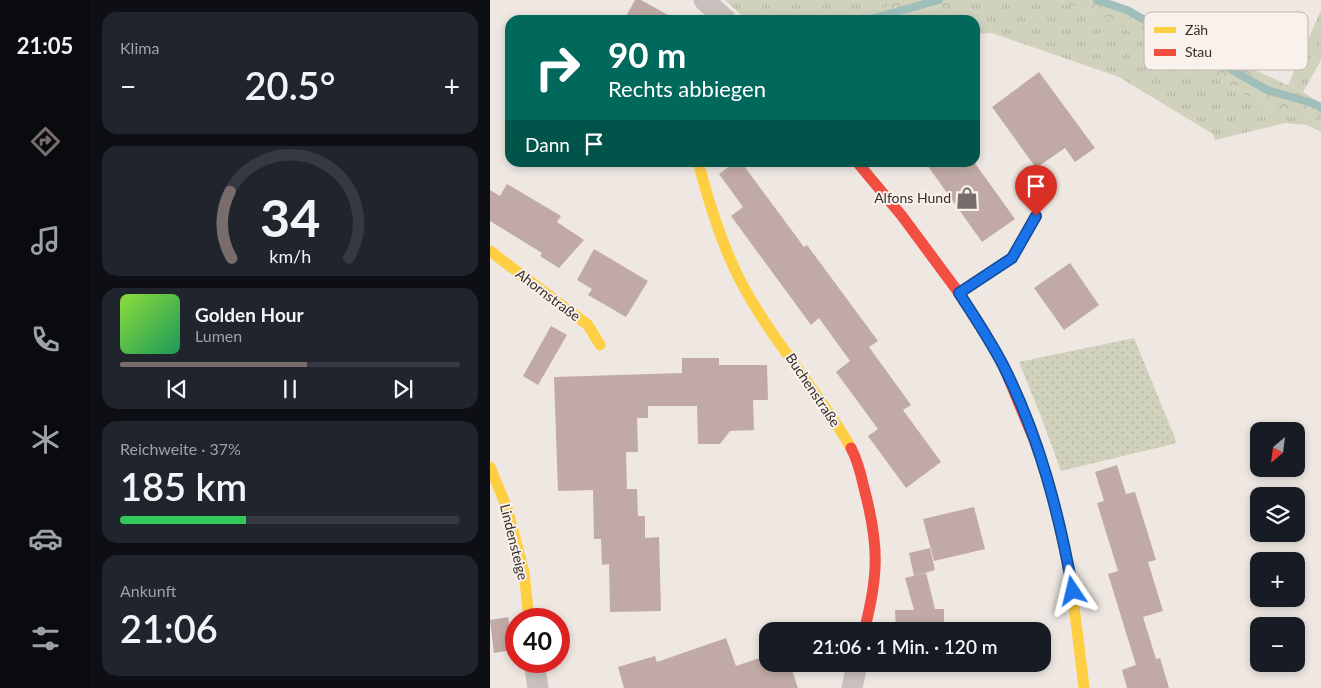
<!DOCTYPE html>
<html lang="de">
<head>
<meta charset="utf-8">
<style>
  :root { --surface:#171b24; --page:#20242c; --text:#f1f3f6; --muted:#9ea1a6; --line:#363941; --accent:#786d6a }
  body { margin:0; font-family:Lato,sans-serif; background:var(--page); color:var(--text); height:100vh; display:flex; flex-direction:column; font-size:19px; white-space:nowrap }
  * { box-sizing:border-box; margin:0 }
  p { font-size:16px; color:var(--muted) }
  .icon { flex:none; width:28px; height:28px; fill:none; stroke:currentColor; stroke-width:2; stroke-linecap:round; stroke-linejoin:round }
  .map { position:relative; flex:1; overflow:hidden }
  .sheet { display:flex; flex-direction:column; gap:12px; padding:12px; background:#0d0f14; width:400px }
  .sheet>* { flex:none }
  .hud { position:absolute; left:15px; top:15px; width:475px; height:152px; border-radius:15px; box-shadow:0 2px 8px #0003; background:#00695c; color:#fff; overflow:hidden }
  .needle { width:32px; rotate:208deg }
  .tools { position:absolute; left:760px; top:422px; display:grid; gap:10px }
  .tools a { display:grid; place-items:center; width:55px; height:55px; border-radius:10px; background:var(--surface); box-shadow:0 2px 8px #0003; font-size:25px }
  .speed { position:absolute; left:15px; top:608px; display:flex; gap:10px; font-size:25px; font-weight:700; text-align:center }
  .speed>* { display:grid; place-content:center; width:65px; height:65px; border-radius:50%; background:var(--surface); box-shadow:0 2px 8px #0003; line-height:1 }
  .speed .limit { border:8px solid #d22; background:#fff; color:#111 }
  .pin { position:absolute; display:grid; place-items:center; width:42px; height:42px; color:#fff; margin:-51px -21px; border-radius:50% 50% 50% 0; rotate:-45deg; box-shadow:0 0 5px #0007 }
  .pin .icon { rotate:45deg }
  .me { position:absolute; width:55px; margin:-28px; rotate:350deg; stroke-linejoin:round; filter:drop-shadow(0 0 4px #0008) }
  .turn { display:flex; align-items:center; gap:18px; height:105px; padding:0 20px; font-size:22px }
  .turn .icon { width:65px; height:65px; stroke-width:2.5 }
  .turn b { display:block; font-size:35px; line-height:42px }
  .then { display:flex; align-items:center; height:48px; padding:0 20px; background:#0003; gap:10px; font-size:19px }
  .big { font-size:38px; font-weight:600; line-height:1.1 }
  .sheet .card { flex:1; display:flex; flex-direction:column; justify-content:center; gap:8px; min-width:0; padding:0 18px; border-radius:15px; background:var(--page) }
  .sheet .dial { align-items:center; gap:0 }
  .dial svg { height:130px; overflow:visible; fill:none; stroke:var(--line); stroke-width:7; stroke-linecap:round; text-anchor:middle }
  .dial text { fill:var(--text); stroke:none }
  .song { display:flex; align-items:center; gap:15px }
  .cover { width:60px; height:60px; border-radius:8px; background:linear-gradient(135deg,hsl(90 70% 55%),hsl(150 70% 35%)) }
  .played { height:5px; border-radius:2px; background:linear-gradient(90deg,var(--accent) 55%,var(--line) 55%) }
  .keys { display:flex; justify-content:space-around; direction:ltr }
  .heat { display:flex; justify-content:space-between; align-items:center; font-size:28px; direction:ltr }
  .charge { height:8px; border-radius:4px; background:linear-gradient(90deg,#34c759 37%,var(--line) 0) }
  .trip { position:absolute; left:269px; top:622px; width:292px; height:50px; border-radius:15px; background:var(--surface); box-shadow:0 2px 8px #0003; font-weight:600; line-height:50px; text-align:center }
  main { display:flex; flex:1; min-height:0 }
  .dock { display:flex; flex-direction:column; width:90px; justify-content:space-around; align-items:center; background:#090b0e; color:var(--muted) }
  .dock .icon { width:35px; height:35px }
  .dock .current { color:var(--accent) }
  .dock b { font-size:22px; color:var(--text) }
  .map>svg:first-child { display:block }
  .grass { fill:url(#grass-tufts) }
  .forest { fill:url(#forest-crowns) }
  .garden { fill:url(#garden-dots) }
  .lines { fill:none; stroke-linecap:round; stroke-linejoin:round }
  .stream { stroke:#a0bfbb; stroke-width:8 }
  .building { fill:#c1aaa5 }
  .lane { stroke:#c7c0bc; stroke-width:11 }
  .street { stroke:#c7c0bc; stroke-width:21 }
  .slow { stroke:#ffcf43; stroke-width:11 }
  .jam { stroke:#f24e42; stroke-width:11 }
  .route-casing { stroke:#114b97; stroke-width:12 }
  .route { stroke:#1a73e8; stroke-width:9 }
  .labels { text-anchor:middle; stroke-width:4; stroke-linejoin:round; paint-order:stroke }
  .poi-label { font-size:14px; fill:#382c2a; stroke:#f9f1eb; text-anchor:end }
  .street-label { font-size:14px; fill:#382c2a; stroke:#f9f1eb }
  .key { fill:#f9f1eb; stroke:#bfb6b1; stroke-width:1 }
  .key-label { font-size:14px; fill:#382c2a }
</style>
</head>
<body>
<main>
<nav class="dock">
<b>21:05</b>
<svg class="icon current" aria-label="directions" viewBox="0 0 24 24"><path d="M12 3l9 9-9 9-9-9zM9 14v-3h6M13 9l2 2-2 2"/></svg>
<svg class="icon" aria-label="music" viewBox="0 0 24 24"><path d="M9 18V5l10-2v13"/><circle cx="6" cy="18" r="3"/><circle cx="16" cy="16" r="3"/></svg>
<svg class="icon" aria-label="phone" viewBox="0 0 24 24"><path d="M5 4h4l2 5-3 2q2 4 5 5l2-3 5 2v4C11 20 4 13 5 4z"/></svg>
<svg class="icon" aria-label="climate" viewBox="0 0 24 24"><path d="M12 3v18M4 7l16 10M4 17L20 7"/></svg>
<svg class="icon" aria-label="car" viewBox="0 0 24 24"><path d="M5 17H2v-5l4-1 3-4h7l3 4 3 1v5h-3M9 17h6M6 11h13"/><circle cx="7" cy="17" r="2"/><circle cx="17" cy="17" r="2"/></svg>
<svg class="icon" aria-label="filters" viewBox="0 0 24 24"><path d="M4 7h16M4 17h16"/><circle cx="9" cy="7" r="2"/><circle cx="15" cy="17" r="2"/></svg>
</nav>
<section class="sheet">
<div class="card"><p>Klima</p>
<div class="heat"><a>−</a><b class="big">20.5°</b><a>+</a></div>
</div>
<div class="card dial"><svg viewBox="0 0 100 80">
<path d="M14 69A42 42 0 1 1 86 69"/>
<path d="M14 69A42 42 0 0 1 13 28" stroke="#786d6a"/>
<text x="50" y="56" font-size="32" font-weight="700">34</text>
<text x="50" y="72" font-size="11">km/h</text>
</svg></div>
<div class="card">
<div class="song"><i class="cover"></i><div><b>Golden Hour</b><p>Lumen</p></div></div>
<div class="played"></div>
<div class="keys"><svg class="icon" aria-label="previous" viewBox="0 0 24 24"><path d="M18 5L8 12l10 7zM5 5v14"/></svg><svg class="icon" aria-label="pause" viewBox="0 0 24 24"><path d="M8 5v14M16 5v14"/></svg><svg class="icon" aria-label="next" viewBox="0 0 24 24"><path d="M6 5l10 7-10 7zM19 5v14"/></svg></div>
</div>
<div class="card"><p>Reichweite · 37%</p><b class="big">185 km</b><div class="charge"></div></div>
<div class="card"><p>Ankunft</p><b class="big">21:06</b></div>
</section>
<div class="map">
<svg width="831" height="688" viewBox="0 0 831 688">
  <defs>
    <pattern id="grass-tufts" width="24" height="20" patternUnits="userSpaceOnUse" patternTransform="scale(1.25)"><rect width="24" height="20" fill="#d1d2bd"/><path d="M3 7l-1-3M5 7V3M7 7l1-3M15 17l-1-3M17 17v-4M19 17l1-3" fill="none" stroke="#b4b4a3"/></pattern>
    <pattern id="forest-crowns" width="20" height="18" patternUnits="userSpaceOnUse" patternTransform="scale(1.25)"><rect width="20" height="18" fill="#d1d2bd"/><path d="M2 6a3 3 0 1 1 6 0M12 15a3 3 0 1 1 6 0" fill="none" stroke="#b4b4a3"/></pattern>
    <pattern id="garden-dots" width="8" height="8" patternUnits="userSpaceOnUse" patternTransform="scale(1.25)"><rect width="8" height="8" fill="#d1d2bd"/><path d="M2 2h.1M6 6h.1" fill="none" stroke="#b4b4a3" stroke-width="1.8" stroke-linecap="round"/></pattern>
  </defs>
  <rect width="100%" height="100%" fill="#eee7e2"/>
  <g class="grass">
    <polygon points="235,0 567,0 620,20 790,114 819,118 831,124 831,132 817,125 795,123 725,140 723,134 629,77 502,33 485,34 485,20 257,20"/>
    <polygon points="831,10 831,60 813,92 798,85"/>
  </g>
  <g class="forest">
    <polygon points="416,0 478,0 416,20 356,20"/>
    <polygon points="567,0 611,0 813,92 831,104 831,124 819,118 790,114 620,20"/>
  </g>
  <polygon class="garden" points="644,338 687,443 571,471 550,414 529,362"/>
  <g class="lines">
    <g class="stream">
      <polyline points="607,0 637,10 777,90 825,104 831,108"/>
      <polyline points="377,20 449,0"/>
    </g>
  </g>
  <g class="building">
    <polygon points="145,0 151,0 187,20 134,20"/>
    <polygon points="549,72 605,148 585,162 575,148 546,168 502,107"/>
    <polygon points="245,162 251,162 314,247 317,245 388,341 379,347 421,405 413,410 451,462 416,488 378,436 388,429 346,372 360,361 329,318 321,325 241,216 253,207 229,174"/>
    <polygon points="435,162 484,162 525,219 492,242"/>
    <polygon points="17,184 71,216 67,222 94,240 69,268 50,256 52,253 0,221 0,190 10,196"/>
    <polygon points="104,249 158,281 136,317 98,295 102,289 87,280"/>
    <polygon points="580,263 609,305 574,330 544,288"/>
    <polygon points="61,326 77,335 48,385 33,376"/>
    <polygon points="192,358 229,358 229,365 277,365 278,400 263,400 264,430 240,431 230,444 208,444 207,406 158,406 158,418 147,418 148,452 136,452 137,489 147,489 148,516 155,516 155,538 169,537 171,611 120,612 119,564 112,565 111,539 104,539 103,490 68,491 64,377 192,373"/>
    <polygon points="627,465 636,494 645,492 666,560 658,562 673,611 653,617 666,659 670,658 679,688 637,688 632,670 646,665 618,574 628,571 607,503 614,501 605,472"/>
    <polygon points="484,507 495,549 444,561 433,519"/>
    <polygon points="440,548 445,570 424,576 419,553"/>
    <polygon points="436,573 445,609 454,609 454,631 406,631 405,610 424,610 415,578"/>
    <polygon points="18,617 24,650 4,653 0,620"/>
    <polygon points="236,638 246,666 278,655 278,664 300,664 308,688 134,688 128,667 165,656 167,662"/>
  </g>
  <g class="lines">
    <polyline class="lane" points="469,293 522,258 546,216"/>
    <g class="street">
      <polyline points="214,0 236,20"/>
      <polyline points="44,661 48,688"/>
      <polyline points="362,688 367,664"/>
    </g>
    <g class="slow">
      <path d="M208 162C219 202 231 243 250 280 281 340 328 390 361 448"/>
      <polyline points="0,251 98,325 110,345"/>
      <path d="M542 435C575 516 584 602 594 688"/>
      <polyline points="0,467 17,508 34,572 39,619"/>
    </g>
    <g class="jam">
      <polyline points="367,162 412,216 469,293 492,328 513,365 542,435"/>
      <path d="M361 448C368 461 371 474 374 488 389 544 389 575 374 631"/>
    </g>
  </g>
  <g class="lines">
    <defs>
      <path id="route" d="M546 216 522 258 469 293C484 316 500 340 513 365 549 436 569 513 583 591"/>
    </defs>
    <use href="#route" class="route-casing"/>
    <use href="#route" class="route"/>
  </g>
  <defs>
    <symbol id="shop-bare" viewBox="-9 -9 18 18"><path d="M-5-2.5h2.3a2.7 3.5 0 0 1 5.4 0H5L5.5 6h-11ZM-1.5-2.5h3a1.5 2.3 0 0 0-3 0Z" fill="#786d6a" stroke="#f9f1eb" stroke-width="2.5" paint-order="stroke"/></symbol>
  </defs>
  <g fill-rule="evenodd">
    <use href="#shop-bare" x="461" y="182" width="32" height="32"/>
  </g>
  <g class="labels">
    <g class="poi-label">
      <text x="461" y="203">Alfons Hund</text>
    </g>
    <g class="street-label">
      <text transform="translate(58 295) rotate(37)" y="5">Ahornstraße</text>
      <text transform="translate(323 390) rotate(56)" y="5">Buchenstraße</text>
      <text transform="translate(24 542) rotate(76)" y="5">Lindensteige</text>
    </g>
  </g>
  <rect x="654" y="12" width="164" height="58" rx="8" class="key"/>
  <rect x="664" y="27" width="22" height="6" fill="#ffcf43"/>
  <rect x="664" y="49" width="22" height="7" fill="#f24e42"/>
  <g class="key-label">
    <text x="695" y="35">Zäh</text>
    <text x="695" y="57">Stau</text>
  </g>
</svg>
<div class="tools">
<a><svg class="needle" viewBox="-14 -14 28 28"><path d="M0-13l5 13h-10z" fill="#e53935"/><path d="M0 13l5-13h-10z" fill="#9ea1a6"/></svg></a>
<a><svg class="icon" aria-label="layers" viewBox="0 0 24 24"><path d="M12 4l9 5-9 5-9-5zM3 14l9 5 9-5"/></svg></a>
<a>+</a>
<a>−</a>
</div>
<div class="speed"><div class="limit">40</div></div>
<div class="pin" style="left:546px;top:216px;background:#d93025"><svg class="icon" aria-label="arrive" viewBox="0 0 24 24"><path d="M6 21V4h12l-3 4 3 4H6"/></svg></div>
<svg class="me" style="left:583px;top:591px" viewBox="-20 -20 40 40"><path d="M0-17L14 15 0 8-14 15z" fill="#1a73e8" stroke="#fff" stroke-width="4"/></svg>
<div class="trip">21:06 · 1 Min. · 120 m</div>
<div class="hud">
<div class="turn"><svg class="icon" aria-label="right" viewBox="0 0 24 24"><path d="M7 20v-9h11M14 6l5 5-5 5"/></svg><div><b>90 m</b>Rechts abbiegen</div></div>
<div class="then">Dann<svg class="icon" aria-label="arrive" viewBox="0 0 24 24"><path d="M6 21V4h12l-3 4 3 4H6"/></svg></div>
</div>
</div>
</main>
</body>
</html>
